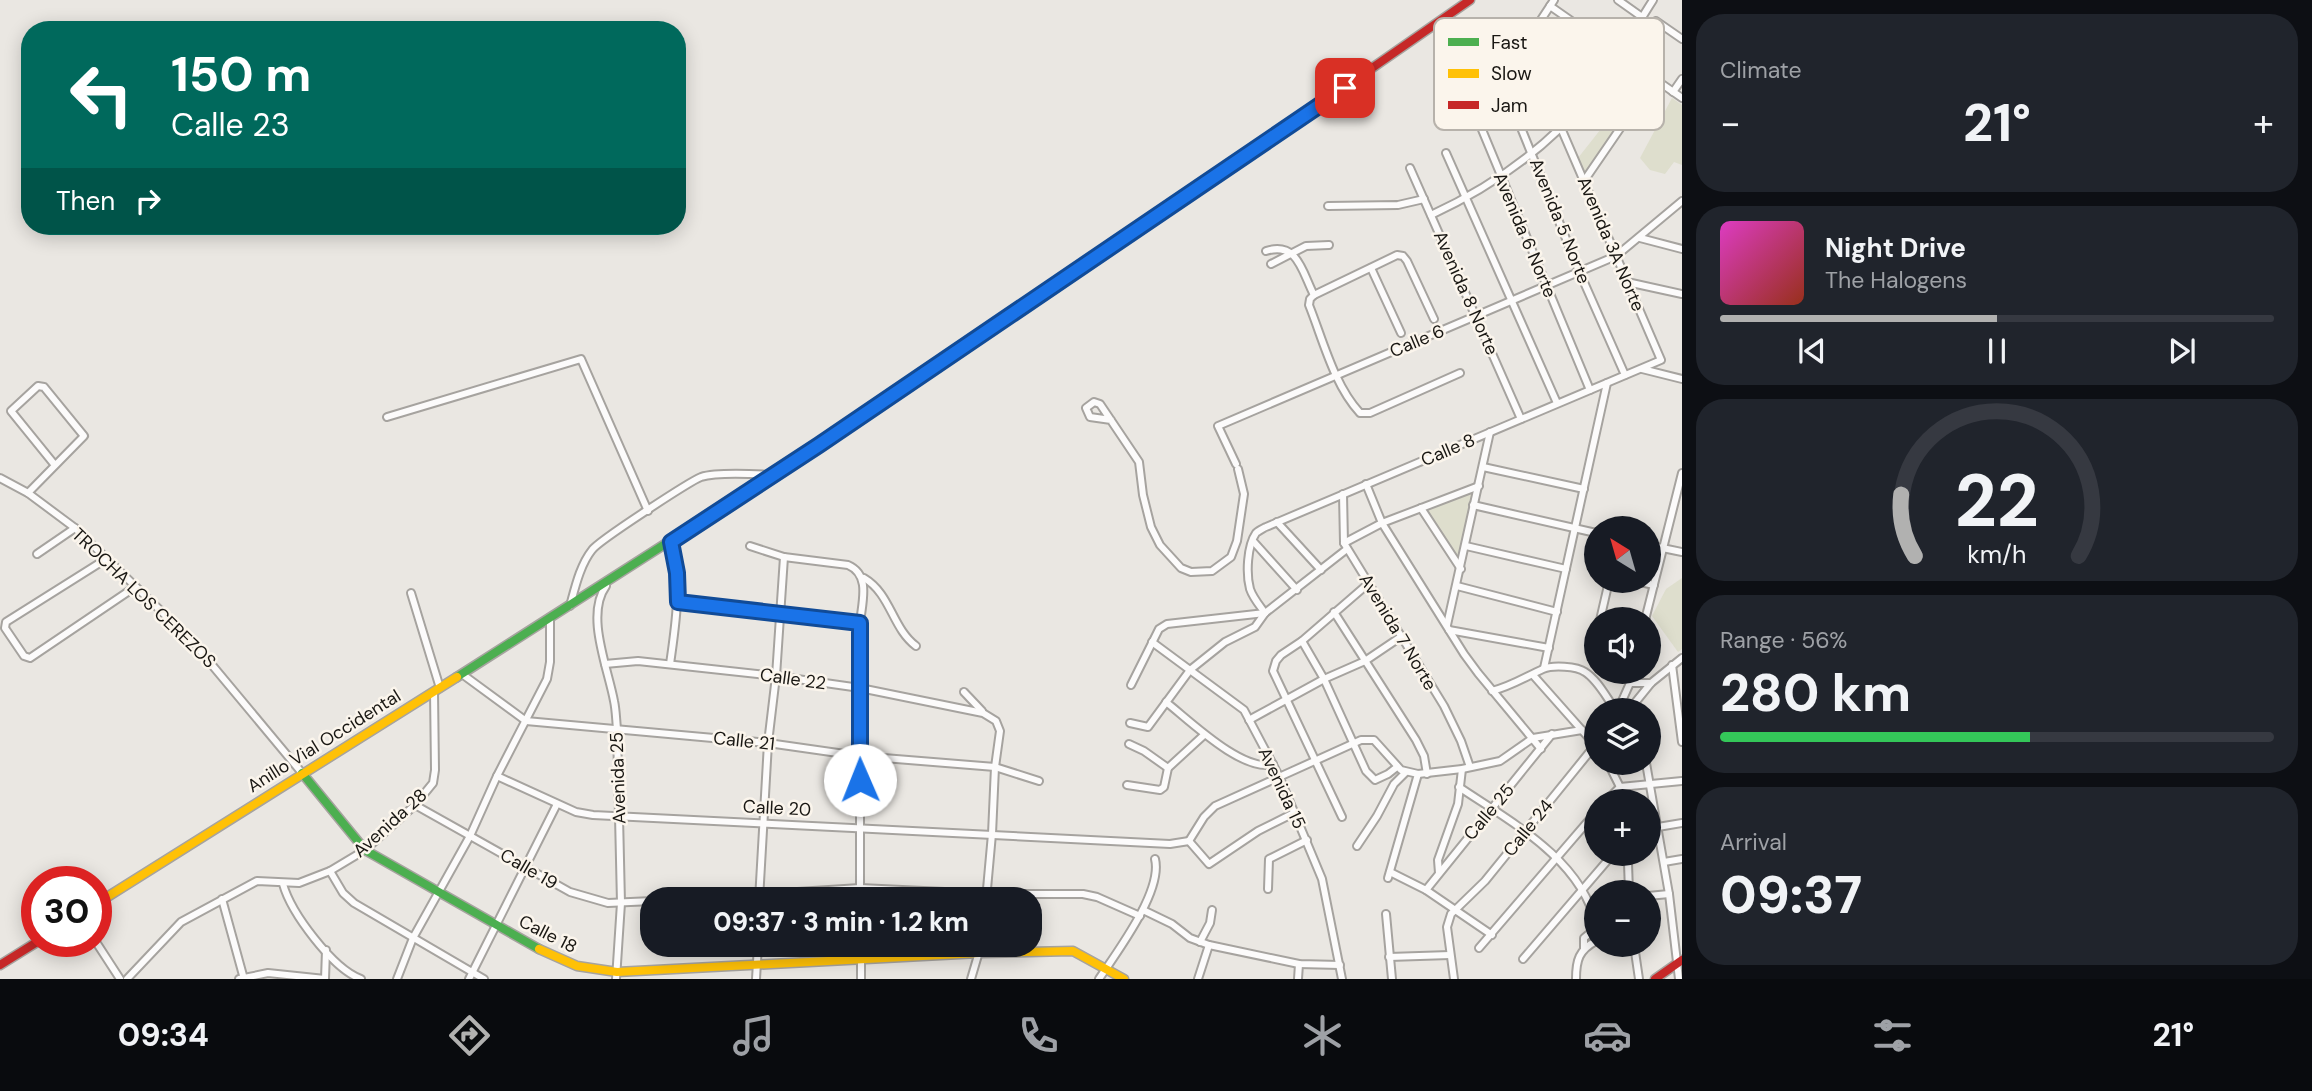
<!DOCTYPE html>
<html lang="en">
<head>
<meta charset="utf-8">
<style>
  :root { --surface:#171b24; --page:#20242c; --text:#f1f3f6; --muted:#9ea1a6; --line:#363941; --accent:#b1b1b0 }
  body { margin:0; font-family:"DM Sans",sans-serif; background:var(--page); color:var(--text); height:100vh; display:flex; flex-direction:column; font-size:26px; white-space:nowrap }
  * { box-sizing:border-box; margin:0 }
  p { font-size:23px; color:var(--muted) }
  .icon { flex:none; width:38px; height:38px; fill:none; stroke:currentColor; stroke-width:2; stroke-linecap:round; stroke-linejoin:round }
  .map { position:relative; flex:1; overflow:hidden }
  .drawer { display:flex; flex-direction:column; gap:14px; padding:14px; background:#0d0f14; width:630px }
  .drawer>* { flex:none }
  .hud { position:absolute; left:21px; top:21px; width:665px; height:214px; border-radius:28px; box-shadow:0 4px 18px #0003; background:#00695c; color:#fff; overflow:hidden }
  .needle { width:46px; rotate:323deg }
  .tools { position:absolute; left:1584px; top:516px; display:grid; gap:14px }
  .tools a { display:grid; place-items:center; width:77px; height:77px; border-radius:50%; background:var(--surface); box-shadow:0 4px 18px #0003; font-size:35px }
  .speed { position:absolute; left:21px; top:866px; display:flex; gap:14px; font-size:35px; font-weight:700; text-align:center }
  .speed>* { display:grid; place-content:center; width:91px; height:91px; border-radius:50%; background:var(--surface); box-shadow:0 4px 18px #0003; line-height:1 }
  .speed .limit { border:10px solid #d22; background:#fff; color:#111 }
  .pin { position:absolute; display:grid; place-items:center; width:60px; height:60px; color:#fff; margin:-30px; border-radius:14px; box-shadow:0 4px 10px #0006 }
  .me { position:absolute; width:77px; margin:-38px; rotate:359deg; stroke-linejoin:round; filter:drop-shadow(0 0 5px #0008) }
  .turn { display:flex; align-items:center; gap:24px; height:147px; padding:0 35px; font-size:32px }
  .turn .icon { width:91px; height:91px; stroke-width:2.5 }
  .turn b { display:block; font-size:49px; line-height:60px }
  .then { display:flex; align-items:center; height:66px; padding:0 35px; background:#0003; gap:14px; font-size:26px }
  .big { font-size:52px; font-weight:800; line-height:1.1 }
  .drawer .tile { flex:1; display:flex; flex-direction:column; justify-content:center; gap:10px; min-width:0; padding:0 24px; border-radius:28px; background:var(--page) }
  .drawer .dial { align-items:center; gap:0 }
  .dial svg { height:182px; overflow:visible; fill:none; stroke:var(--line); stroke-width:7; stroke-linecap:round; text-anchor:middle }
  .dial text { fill:var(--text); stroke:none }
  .song { display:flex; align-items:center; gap:21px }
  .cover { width:84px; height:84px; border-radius:10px; background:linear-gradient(135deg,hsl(310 70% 55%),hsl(10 70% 35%)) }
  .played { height:7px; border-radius:4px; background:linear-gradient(90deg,var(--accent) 50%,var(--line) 50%) }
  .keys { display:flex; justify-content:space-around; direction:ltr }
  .heat { display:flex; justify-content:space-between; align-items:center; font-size:38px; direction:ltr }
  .charge { height:10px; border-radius:5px; background:linear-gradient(90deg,#34c759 56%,var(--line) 0) }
  .trip { position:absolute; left:640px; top:887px; width:402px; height:70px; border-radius:28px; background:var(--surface); box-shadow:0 4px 18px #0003; font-weight:800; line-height:70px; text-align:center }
  .tab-bar { display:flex; height:112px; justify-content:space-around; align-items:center; background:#090b0e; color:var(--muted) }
  .tab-bar .icon { width:49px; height:49px }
  .tab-bar .selected { color:var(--accent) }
  .tab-bar b { font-size:32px; color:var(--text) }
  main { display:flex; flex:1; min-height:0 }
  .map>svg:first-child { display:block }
  .green { fill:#dedecd }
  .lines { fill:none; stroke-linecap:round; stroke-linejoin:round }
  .street-casing { stroke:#a6a39f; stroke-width:10 }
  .fast-casing { stroke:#a6a39f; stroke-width:11 }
  .slow-casing { stroke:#a6a39f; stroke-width:11 }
  .jam-casing { stroke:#a6a39f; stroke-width:11 }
  .street { stroke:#fcfbfb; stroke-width:6 }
  .fast { stroke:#4caf50; stroke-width:8 }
  .slow { stroke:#ffc107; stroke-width:8 }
  .jam { stroke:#c62828; stroke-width:8 }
  .route-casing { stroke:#114b97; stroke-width:18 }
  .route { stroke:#1a73e8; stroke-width:12 }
  .labels { text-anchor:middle; stroke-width:5; stroke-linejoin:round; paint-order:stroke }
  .street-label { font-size:18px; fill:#191713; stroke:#fbf5ec }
  .key { fill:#fbf5ec; stroke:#b7b2ab; stroke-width:2 }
  .key-label { font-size:19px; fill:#191713 }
</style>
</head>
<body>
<main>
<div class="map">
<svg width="1682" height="979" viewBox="0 0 1682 979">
  <rect width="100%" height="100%" fill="#eae7e2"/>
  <g class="green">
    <polygon points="1623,57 1651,75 1586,173 1578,158 1608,120 1589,109"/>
    <polygon points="1672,98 1682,105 1682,165 1674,162 1665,174 1650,170 1640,158"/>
    <polygon points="1473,492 1460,563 1425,509"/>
    <polygon points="1682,578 1682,649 1678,652 1652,616 1666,589"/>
  </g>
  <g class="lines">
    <defs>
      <g id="street">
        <polyline points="1618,0 1642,17"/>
        <polyline points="1550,6 1682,98"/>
        <polyline points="1656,21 1682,39"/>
        <polyline points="1525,44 1554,0"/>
        <polyline points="1496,66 1579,271 1625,375"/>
        <polyline points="1609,70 1622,70 1633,64"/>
        <polyline points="1673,92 1682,79"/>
        <polyline points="1446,153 1557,403"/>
        <polyline points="1410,168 1521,419"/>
        <polyline points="1584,181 1654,79"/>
        <polyline points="1328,206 1398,205 1424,199"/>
        <path d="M1431 215C1494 186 1548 147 1592 94 1615 65 1633 31 1653 0"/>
        <polyline points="1640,238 1682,249"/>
        <path d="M1266 251C1298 241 1302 272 1314 295"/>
        <polyline points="1271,264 1306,246 1329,245"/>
        <polyline points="1371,268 1401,333"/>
        <polyline points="1627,282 1682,294"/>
        <path d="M1434 319 1407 261 1403 256 1397 255 1314 295 1310 299 1309 305C1323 340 1334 385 1360 413H1370L1460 373"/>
        <polyline points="1642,369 1682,379"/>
        <path d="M1590 390 1461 79C1476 67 1497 40 1517 40L1593 92"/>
        <polyline points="387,417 581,359 648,511"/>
        <polyline points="1111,420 1090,417 1086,408 1094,402 1100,404 1139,462 1143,495 1151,527 1160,545 1181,568 1191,572 1212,571 1231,557 1237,541 1244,494 1238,469"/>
        <polyline points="1236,464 1218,426 1616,256 1682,201"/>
        <polyline points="1483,467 1584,489"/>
        <polyline points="0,478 28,493 75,528 192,641 302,773"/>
        <polyline points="1366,484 1382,523 1464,654 1478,673 1541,749"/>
        <polyline points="28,493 84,436 44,387 38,386 11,411 54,464"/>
        <polyline points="1343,494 1344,543 1444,706 1461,741 1470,767"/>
        <polyline points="1473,505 1596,533"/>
        <polyline points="1421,508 1461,569"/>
        <polyline points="1277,522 1321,570"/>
        <polyline points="1253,541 1297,590"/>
        <polyline points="1344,543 1382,523 1479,486"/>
        <polyline points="1648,545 1682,552"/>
        <path d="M750 546 784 557 848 565C871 575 862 602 860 623V900"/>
        <polyline points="1466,546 1566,569"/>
        <polyline points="37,554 75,528"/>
        <polyline points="106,559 6,622 5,628 24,656 30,658 135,587"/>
        <path d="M864 578C891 594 892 628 916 646"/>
        <polyline points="1636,581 1654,585"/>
        <path d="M606 586C585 615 608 668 614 701 616 710 616 719 617 729L621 903 616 979"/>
        <polyline points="1457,586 1557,612"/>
        <polyline points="411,593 440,688"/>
        <polyline points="679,602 860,623"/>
        <path d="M570 606C575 588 580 565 592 550 598 541 689 482 701 477 717 472 754 474 771 475"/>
        <polyline points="1334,612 1416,740 1424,756 1427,774"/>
        <path d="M1265 613C1260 606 1253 598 1250 589 1246 574 1247 546 1256 533 1257 532 1265 527 1266 527L1661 360 1561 128"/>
        <polyline points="1600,620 1609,581"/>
        <polyline points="1645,620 1682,473"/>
        <polyline points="1447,625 1490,432"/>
        <polyline points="1449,630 1549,648"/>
        <polyline points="1596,634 1591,655 1596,656"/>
        <polyline points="1302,641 1324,679 1366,771 1375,780 1388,774 1397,767"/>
        <polyline points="1152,642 1244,710 1279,776 1322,879 1342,979"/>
        <polyline points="605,664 638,661 776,676 860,688 983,713 996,721 1000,731 995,767 992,834 986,900"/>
        <path d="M670 664C676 623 682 583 671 542"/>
        <polyline points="1672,665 1682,742"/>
        <polyline points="1544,668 1607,383"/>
        <polyline points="462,674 526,721 768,743 859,756 995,767 1039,781"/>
        <polyline points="1533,675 1596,746"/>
        <polyline points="1630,683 1651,683"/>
        <polyline points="1131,685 1159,629 1167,624 1265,613"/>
        <path d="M1492 691C1512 686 1525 677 1543 669 1552 665 1577 666 1585 672 1598 680 1607 699 1616 710"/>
        <polyline points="964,692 982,711"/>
        <path d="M1166 702C1189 720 1243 773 1273 764"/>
        <polyline points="1634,704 1651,683 1682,658"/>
        <polyline points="1618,710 1630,683 1632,672"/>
        <polyline points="1249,720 1324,679 1365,661 1402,636"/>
        <polyline points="1130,723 1148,727 1190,670 1225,642 1255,627 1265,613 1347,549"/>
        <polyline points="1129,744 1144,751 1168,768"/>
        <polyline points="1608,763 1620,787"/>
        <polyline points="1646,763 1669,894 1679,979"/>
        <polyline points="497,776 576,812 593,815 1170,844 1189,841"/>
        <polyline points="1127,785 1160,790 1164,787 1168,768 1204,735"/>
        <path d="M1459 787C1511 822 1581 859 1596 924"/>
        <polyline points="1605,802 1620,787 1682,781"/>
        <polyline points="415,805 570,892 608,903 653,901"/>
        <polyline points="1342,817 1273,671 1276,661 1281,655 1302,641 1369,583"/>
        <polyline points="1658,827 1682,823"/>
        <polyline points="1189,841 1204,817 1215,806 1361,740 1374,740 1401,770 1418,774 1462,769 1500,761 1533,738 1582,730"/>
        <polyline points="1189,841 1209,864 1258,831 1294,813"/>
        <polyline points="1357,846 1377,816 1394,784 1405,773"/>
        <polyline points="1624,854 1628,863 1629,892"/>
        <polyline points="1664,862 1682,859"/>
        <polyline points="330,871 343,893 354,903 484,979"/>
        <polyline points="1390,872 1426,890 1492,935"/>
        <polyline points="1439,873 1438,860 1458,804 1462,769"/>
        <polyline points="1388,878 1418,774"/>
        <path d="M283 884C291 913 333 969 361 979"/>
        <polyline points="1268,889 1269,859 1307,840"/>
        <polyline points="1426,890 1552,734"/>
        <polyline points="1648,896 1669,894"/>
        <polyline points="222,899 244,979"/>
        <polyline points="671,900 860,888 987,894 1083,894 1097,897 1140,916"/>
        <polyline points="759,900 768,743 776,676 784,557"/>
        <polyline points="1143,910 1172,924 1190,938 1209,945 1299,964 1340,965"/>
        <polyline points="1386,914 1392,979"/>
        <polyline points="96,942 120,979"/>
        <polyline points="1200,942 1210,923 1212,910"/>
        <polyline points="861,945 861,979"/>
        <polyline points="1634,945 1639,979"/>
        <polyline points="1479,948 1596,812"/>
        <polyline points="1584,949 1584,938 1596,928"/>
        <polyline points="1389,957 1450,955"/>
        <polyline points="1523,959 1613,854"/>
        <polyline points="127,979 181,922 257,881 299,883 330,871 365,850 415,805 433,783 435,770 434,692"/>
        <polyline points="239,979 268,973 325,979"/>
        <polyline points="325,979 326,950"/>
        <polyline points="397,979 413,938 470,836 497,776 547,679 550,662 550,619"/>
        <polyline points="469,979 557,804"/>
        <polyline points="756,979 758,945"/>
        <polyline points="971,979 981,945"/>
        <path d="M1099 979C1117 952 1163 891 1155 859"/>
        <polyline points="1198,979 1209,945"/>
        <polyline points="1298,979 1299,964"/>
        <polyline points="1454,979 1447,927 1451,914 1485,881 1596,744"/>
        <path d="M1576 979C1576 960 1579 950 1596 941"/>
      </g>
      <g id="fast">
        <polyline points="457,677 773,475 923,374"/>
        <polyline points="302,773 365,850 539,949"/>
      </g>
      <g id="slow">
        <polyline points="923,374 1192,193"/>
        <polyline points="96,904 457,677"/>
        <polyline points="539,949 577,966 617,972 979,953 1073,951 1124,979"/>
      </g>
      <g id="jam">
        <polyline points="1192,193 1470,0"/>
        <polyline points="0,965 37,942"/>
        <polyline points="1655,979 1682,960"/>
      </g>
    </defs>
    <use href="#street" class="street-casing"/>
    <use href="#fast" class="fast-casing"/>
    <use href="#slow" class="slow-casing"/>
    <use href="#jam" class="jam-casing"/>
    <use href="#street" class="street"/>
    <use href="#fast" class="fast"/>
    <use href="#slow" class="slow"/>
    <use href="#jam" class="jam"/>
  </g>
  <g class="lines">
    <defs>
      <polyline id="route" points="860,780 860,623 678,602 677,573 671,542 819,445 1345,88"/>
    </defs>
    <use href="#route" class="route-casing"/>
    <use href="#route" class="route"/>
  </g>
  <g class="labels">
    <g class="street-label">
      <text transform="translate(1560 221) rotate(68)" y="6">Avenida 5 Norte</text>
      <text transform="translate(1525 235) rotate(67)" y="6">Avenida 6 Norte</text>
      <text transform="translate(1611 244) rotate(67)" y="6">Avenida 3A Norte</text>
      <text transform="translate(1466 293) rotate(66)" y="6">Avenida 8 Norte</text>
      <text transform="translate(1417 341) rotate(-23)" y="6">Calle 6</text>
      <text transform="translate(1448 450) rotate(-23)" y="6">Calle 8</text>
      <text transform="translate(144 598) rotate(44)" y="6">TROCHA LOS CEREZOS</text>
      <text transform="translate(1398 632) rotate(59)" y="6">Avenida 7 Norte</text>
      <text transform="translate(793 679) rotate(8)" y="6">Calle 22</text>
      <text transform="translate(324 741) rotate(-32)" y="6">Anillo Vial Occidental</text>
      <text transform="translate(744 741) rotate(6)" y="6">Calle 21</text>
      <text transform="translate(618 778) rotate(-92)" y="6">Avenida 25</text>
      <text transform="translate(1282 788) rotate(65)" y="6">Avenida 15</text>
      <text transform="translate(777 808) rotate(3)" y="6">Calle 20</text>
      <text transform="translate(1489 812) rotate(-50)" y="6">Calle 25</text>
      <text transform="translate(390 823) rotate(-42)" y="6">Avenida 28</text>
      <text transform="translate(1528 828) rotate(-51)" y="6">Calle 24</text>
      <text transform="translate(529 869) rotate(30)" y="6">Calle 19</text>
      <text transform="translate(548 934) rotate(27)" y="6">Calle 18</text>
    </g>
  </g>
  <rect x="1434" y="18" width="230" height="112" rx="10" class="key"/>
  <rect x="1448" y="38" width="31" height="8" fill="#4caf50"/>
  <rect x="1448" y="69" width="31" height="9" fill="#ffc107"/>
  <rect x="1448" y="101" width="31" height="8" fill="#c62828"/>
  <g class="key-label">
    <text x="1491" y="49">Fast</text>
    <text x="1491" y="80">Slow</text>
    <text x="1491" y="112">Jam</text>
  </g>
</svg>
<div class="tools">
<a><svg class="needle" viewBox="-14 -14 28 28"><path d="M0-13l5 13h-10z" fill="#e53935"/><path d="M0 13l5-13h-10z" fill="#9ea1a6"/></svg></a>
<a><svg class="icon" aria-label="sound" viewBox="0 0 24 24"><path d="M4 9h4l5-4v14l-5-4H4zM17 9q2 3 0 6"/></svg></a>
<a><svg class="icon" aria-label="layers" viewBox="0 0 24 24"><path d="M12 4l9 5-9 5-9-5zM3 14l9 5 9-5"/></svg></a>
<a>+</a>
<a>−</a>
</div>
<div class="speed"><div class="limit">30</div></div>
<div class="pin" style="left:1345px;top:88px;background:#d93025"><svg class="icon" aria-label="arrive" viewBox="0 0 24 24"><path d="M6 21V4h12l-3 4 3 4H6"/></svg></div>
<svg class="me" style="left:860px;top:780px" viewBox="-20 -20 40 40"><circle r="19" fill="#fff"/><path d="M0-13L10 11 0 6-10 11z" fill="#1a73e8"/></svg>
<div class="trip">09:37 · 3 min · 1.2 km</div>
<div class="hud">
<div class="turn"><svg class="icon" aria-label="left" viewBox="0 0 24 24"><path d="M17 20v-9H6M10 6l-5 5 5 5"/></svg><div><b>150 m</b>Calle 23</div></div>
<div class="then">Then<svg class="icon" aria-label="right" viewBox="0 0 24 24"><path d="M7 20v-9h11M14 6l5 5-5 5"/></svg></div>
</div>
</div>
<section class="drawer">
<div class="tile"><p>Climate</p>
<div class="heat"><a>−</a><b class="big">21°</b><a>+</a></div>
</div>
<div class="tile">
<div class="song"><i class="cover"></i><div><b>Night Drive</b><p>The Halogens</p></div></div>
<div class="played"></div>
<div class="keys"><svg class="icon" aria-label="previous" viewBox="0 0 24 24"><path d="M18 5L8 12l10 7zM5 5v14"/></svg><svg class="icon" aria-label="pause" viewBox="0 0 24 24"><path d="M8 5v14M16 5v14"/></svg><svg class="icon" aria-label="next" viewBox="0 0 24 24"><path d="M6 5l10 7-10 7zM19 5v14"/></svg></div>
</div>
<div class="tile dial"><svg viewBox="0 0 100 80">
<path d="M14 69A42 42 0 1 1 86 69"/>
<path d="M14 69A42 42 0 0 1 8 42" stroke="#b1b1b0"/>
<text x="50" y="56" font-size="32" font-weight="700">22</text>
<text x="50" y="72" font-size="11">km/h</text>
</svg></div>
<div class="tile"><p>Range · 56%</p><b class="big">280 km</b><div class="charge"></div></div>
<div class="tile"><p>Arrival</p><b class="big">09:37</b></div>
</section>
</main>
<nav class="tab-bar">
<b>09:34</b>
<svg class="icon selected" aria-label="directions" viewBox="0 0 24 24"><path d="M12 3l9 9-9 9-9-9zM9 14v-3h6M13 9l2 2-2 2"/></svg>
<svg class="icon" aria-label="music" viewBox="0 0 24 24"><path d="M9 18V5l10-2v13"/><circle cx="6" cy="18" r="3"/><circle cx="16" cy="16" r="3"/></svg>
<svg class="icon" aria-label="phone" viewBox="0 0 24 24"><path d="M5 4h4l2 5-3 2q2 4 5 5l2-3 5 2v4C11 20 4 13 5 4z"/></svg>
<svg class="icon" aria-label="climate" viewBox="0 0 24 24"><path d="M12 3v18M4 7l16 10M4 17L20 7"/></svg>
<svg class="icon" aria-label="car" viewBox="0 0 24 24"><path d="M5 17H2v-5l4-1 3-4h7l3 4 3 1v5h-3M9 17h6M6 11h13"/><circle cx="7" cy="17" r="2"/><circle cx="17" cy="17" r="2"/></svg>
<svg class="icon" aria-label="filters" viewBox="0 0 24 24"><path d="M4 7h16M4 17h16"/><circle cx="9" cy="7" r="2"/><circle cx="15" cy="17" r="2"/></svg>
<b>21°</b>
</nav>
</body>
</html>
